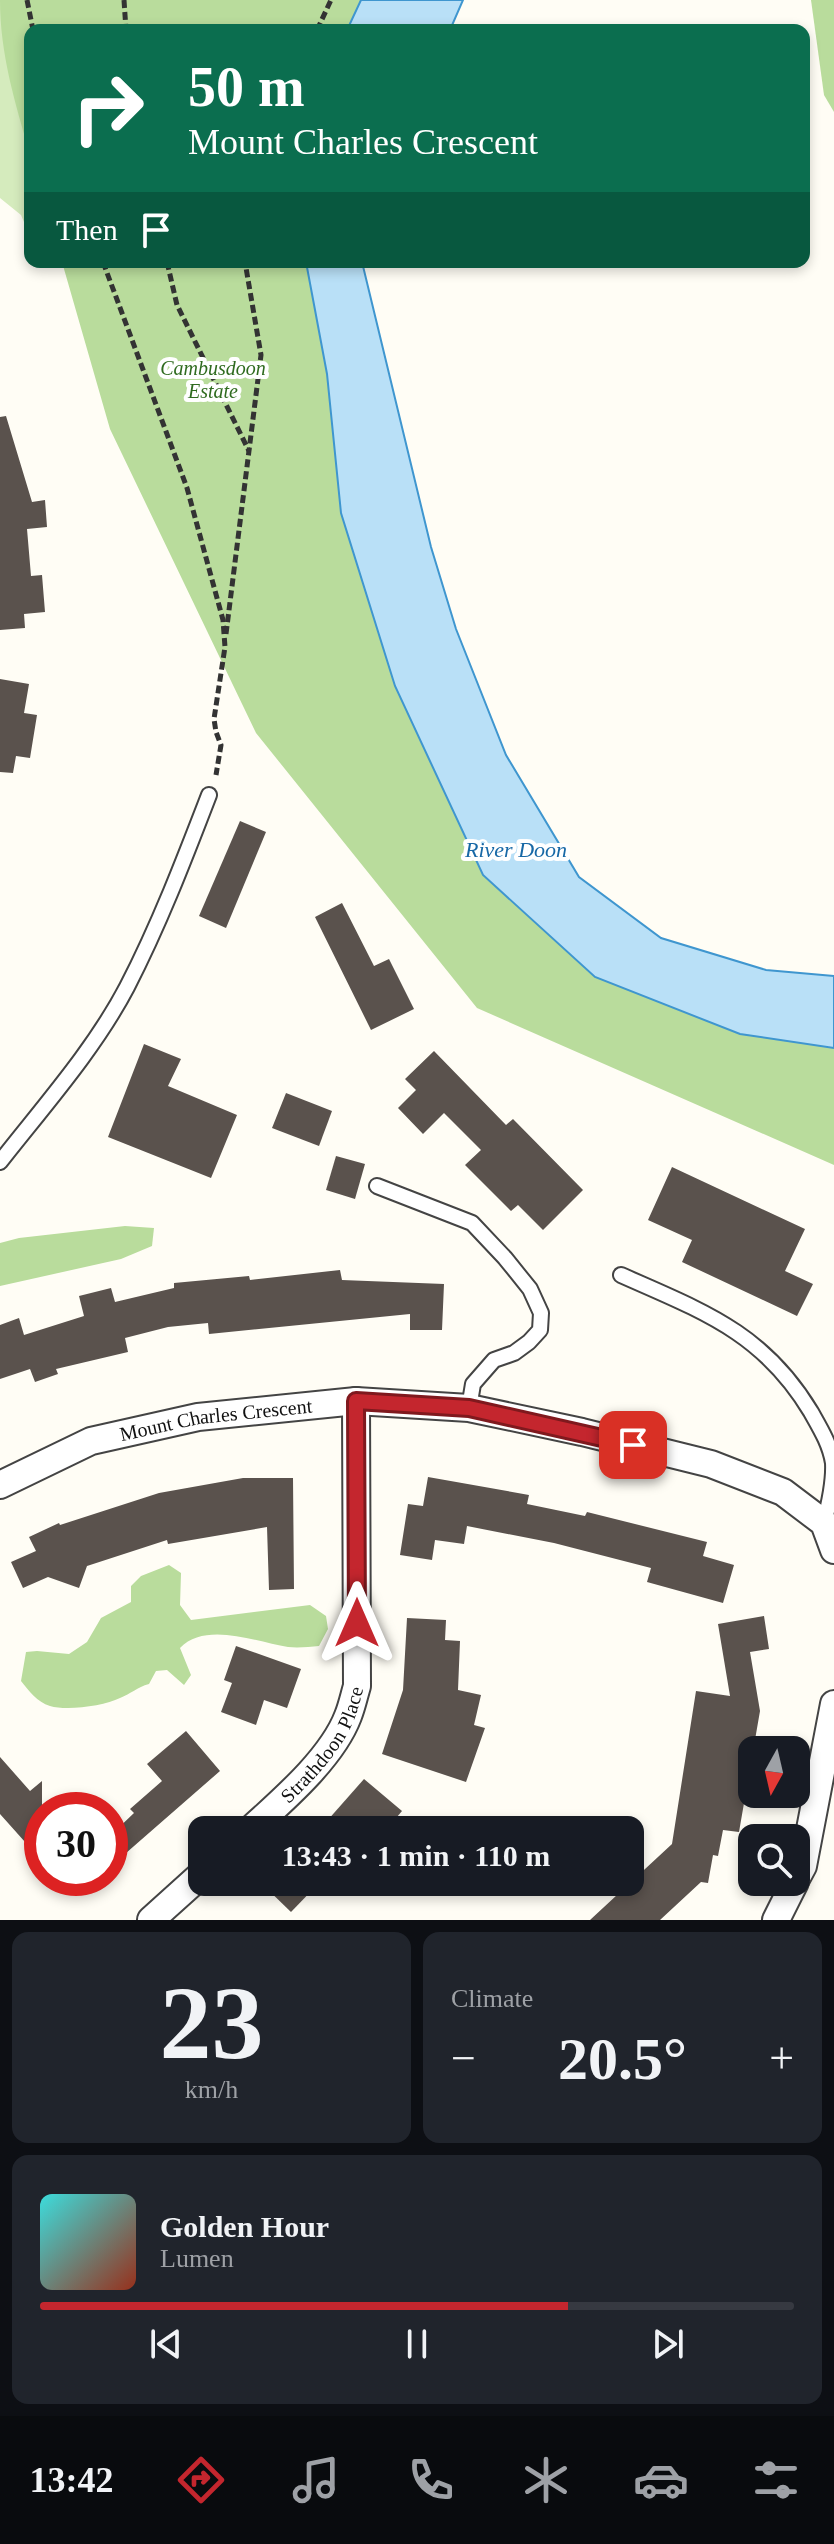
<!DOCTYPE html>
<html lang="en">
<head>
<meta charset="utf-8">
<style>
  :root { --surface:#171b24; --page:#20242c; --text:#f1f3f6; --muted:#9ea1a6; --line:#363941; --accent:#c4262e }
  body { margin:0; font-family:"Times New Roman",serif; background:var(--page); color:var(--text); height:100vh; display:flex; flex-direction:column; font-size:30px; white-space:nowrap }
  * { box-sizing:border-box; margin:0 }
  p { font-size:26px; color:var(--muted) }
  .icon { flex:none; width:44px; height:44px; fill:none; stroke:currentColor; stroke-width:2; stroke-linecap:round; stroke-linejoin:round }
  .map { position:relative; height:1920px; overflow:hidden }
  .details { display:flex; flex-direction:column; gap:12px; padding:12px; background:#0d0f14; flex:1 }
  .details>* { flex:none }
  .banner { position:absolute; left:24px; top:24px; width:786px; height:244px; border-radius:16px; box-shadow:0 4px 12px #0003; background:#0b6e4f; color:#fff; overflow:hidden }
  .needle { width:52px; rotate:188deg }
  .controls { position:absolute; left:738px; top:1736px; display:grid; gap:16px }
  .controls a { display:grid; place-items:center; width:72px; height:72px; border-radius:16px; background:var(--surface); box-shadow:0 4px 12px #0003; font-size:40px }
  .speed { position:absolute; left:24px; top:1792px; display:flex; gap:16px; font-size:40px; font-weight:700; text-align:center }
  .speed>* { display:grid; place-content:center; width:104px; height:104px; border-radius:50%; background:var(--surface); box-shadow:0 4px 12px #0003; line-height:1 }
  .speed .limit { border:12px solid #d22; background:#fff; color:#111 }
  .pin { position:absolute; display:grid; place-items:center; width:68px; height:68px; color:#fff; margin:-34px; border-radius:16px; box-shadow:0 4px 12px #0006 }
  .me { position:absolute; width:88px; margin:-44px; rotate:0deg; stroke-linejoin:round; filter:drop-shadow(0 0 6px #0008) }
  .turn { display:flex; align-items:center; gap:28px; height:168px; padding:0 32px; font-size:36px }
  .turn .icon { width:104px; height:104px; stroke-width:2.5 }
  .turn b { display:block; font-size:56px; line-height:68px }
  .then { display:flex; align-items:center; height:76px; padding:0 32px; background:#0003; gap:16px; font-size:30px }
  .big { font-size:60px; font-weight:600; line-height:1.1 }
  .details .card { flex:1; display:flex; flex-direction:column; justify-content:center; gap:12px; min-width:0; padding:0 28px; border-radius:16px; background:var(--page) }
  .details .dial { align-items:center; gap:0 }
  .dial b { font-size:104px; line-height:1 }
  .song { display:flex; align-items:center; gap:24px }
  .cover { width:96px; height:96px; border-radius:12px; background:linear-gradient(135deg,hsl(180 70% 55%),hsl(10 70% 35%)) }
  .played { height:8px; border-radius:4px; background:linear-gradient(90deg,var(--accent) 70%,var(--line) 70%) }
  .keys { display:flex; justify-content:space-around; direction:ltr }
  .heat { display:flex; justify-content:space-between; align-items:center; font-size:44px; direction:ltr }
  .details .tiles { flex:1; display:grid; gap:12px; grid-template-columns:1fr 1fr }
  .card:last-child { grid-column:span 2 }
  .trip { position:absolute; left:188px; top:1816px; width:456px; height:80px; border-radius:16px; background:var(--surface); box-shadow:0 4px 12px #0003; font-weight:600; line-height:80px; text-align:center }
  .menu { display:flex; height:128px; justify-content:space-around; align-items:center; background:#090b0e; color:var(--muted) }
  .menu .icon { width:56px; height:56px }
  .menu .active { color:var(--accent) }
  .menu b { font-size:36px; color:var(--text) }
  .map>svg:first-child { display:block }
  .green { fill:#d5ebbd }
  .forest { fill:#b9dc9c }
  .water { fill:#b9e0f7; stroke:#3f96cf; stroke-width:2 }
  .building { fill:#5a524d }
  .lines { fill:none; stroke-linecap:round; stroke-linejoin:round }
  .service-casing { stroke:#444; stroke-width:18 }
  .minor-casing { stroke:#444; stroke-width:30 }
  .path { stroke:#333; stroke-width:5; stroke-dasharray:8 4; stroke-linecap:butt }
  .service { stroke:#fff; stroke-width:14 }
  .minor { stroke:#fff; stroke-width:26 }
  .route-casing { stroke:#7f191e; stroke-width:20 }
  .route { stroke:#c4262e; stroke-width:14 }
  .labels { text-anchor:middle; stroke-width:8; stroke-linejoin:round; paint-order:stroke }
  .park-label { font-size:20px; font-style:italic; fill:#2f6b1f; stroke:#fff }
  .street-label { font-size:20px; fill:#111; stroke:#fff }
  .water-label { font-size:22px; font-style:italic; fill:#1768a6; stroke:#fff }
</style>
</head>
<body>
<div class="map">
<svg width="834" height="1920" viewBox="0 0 834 1920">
  <rect width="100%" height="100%" fill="#fffdf5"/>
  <polygon class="green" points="0,0 361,0 347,30 30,30 30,236 21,215 0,198"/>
  <g class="forest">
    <path d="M0 0H361L347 30H30V154C15 103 0 54 0 0Z"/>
    <polygon points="811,0 834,0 834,112 824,95"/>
    <polygon points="62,262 306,262 327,374 341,513 395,686 483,875 740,1034 834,1048 834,1165 477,1008 256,733 110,429"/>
    <polygon points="125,1226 154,1228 152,1246 121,1259 0,1286 0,1243 19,1238"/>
    <path d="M169 1565 181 1573 180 1605 191 1620 310 1605 326 1616 328 1629 319 1646C309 1647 298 1648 288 1647 256 1642 206 1621 180 1648L191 1675 184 1685 167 1670 156 1671 149 1684C137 1687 131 1694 120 1698 104 1706 67 1711 50 1706 37 1702 29 1691 21 1681L26 1652 37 1651 69 1654 87 1642 101 1618 131 1602V1586L141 1576Z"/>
  </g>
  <g class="water">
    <polygon points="361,0 463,0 450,30 347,30"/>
    <polygon points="306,262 362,262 431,547 456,629 506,755 579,877 661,938 766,970 834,976 834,1048 740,1034 595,977 483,875 395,686 341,513 327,374"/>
  </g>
  <g class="building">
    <polygon points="6,416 32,502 45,500 47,527 27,529 31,576 42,575 45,612 24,614 25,628 0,630 0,417"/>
    <polygon points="0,679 29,684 24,713 37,715 30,758 16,756 13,773 0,772"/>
    <polygon points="240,821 266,832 226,928 199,916"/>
    <polygon points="342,903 374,966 389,959 414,1009 371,1030 315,917"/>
    <polygon points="144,1044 181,1059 168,1086 237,1115 211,1178 108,1137"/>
    <polygon points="434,1051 506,1125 513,1119 583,1190 543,1230 518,1205 511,1211 465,1165 481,1150 444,1113 423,1134 398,1108 416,1090 405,1079"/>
    <polygon points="286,1093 332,1111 319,1146 272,1128"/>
    <polygon points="336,1156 365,1164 355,1199 326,1190"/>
    <polygon points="672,1167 805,1229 785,1271 813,1284 797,1316 682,1262 692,1240 648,1220"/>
    <polygon points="340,1270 342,1280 444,1284 442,1330 410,1330 410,1314 209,1334 208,1323 168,1327 125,1338 128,1352 56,1369 58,1374 35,1382 30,1369 0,1379 0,1325 19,1318 24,1335 84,1316 79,1296 111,1288 115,1302 174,1288 174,1283 249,1276 250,1280"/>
    <polygon points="428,1477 529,1495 527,1504 585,1516 587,1512 707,1542 703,1556 734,1565 723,1603 647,1582 651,1568 554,1543 467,1526 464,1544 435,1540 432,1560 400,1555 408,1504 423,1506"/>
    <polygon points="243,1478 293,1478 294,1589 269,1590 267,1527 168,1544 167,1540 87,1566 79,1588 48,1577 23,1588 11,1562 36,1551 29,1537 59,1523 60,1525 159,1493"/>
    <polygon points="764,1616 769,1649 750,1652 760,1711 739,1832 723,1830 718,1856 713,1855 708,1883 701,1882 660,1920 590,1920 672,1844 696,1691 730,1696 718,1624"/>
    <polygon points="407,1618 446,1620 445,1640 460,1641 458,1690 481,1695 474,1725 485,1728 466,1782 382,1754 403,1690"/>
    <polygon points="236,1646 301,1669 287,1708 264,1700 256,1725 221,1712 232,1683 224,1680"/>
    <polygon points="186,1731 220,1771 110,1867 110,1836 134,1813 130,1809 162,1781 147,1764"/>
    <polygon points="0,1757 30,1791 42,1781 42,1861 0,1814"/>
    <polygon points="364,1779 402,1811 386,1830 319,1830"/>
    <polygon points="260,1882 320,1882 291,1912"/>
  </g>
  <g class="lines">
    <defs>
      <g id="service">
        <path d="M0 1162C43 1107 94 1050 127 987 159 925 184 860 209 795"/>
        <polyline points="377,1186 472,1223 505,1258 530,1289 541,1313 540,1330 529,1342 514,1353 494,1360 473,1384 469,1408"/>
        <path d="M621 1275C702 1311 763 1332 811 1412 820 1428 830 1444 833 1463 834 1483 829 1504 824 1523"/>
      </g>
      <g id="minor">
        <path id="s1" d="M0 1485 91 1441 198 1417 356 1401 469 1408 582 1432 711 1464 783 1492 824 1523 834 1550"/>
        <path id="s2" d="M250 1830C283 1800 332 1758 348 1716 352 1706 354 1696 357 1686L356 1401"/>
        <polyline points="796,1879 803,1866 834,1704"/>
        <polyline points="151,1920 202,1874"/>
        <polyline points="776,1920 795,1882"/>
      </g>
    </defs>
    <use href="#service" class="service-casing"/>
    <use href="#minor" class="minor-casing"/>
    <g class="path">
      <polyline points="27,0 33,30"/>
      <polyline points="124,0 126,30"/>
      <polyline points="317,30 331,0"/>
      <polyline points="103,262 187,488 223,620 225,647 214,719 216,732 221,745 216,775"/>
      <polyline points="167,262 177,305 249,451"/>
      <polyline points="226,634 261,355 245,262"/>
    </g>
    <use href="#service" class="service"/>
    <use href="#minor" class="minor"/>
  </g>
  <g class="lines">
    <defs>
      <polyline id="route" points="357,1623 356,1401 469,1408 633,1445"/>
    </defs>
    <use href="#route" class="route-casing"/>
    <use href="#route" class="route"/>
  </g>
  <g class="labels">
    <g class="park-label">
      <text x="213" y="375">Cambusdoon<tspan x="213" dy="23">Estate</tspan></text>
    </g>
    <g class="street-label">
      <text dy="7" stroke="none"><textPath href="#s1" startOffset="228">Mount Charles Crescent</textPath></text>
      <text dy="7" stroke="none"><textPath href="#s2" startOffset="114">Strathdoon Place</textPath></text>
    </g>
    <g class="water-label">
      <text x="516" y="857">River Doon</text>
    </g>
  </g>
</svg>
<div class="controls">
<a><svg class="needle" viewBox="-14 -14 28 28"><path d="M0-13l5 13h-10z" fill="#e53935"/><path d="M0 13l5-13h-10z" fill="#9ea1a6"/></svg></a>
<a><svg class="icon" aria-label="search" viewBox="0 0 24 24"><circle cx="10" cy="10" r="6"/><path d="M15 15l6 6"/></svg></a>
</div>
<div class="speed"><div class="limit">30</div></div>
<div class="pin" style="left:633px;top:1445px;background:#d93025"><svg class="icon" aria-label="arrive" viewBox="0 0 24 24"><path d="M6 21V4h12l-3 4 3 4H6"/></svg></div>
<svg class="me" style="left:357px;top:1623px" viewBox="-20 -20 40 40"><path d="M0-17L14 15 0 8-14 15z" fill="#c4262e" stroke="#fff" stroke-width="4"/></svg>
<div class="trip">13:43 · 1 min · 110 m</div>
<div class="banner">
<div class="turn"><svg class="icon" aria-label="right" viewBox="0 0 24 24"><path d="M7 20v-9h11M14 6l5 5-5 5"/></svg><div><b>50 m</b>Mount Charles Crescent</div></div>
<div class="then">Then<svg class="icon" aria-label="arrive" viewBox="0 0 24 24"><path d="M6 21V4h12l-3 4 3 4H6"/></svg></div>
</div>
</div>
<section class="details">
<div class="tiles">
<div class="card dial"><b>23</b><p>km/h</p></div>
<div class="card"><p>Climate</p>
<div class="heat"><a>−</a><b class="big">20.5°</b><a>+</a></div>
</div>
<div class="card">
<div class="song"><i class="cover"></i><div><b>Golden Hour</b><p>Lumen</p></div></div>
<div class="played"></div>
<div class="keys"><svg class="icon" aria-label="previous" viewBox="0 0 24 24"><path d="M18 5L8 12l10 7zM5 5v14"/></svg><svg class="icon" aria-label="pause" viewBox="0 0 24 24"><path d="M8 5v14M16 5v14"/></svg><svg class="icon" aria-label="next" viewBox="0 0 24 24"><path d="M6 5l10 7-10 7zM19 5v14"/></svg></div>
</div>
</div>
</section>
<nav class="menu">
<b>13:42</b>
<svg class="icon active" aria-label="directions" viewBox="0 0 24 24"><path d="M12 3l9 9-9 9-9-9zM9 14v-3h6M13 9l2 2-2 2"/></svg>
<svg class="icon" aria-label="music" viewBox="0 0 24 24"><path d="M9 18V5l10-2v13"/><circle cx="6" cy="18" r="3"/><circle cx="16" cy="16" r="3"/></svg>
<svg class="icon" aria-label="phone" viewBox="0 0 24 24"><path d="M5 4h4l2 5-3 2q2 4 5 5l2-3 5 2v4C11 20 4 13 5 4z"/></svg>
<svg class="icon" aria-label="climate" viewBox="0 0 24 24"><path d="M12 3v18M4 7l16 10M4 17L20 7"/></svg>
<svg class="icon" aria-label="car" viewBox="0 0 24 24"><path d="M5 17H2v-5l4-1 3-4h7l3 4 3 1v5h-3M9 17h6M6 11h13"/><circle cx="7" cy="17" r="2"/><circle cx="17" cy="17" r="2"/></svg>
<svg class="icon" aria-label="filters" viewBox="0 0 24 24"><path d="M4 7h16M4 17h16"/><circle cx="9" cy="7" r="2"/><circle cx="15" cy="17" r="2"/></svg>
</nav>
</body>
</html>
